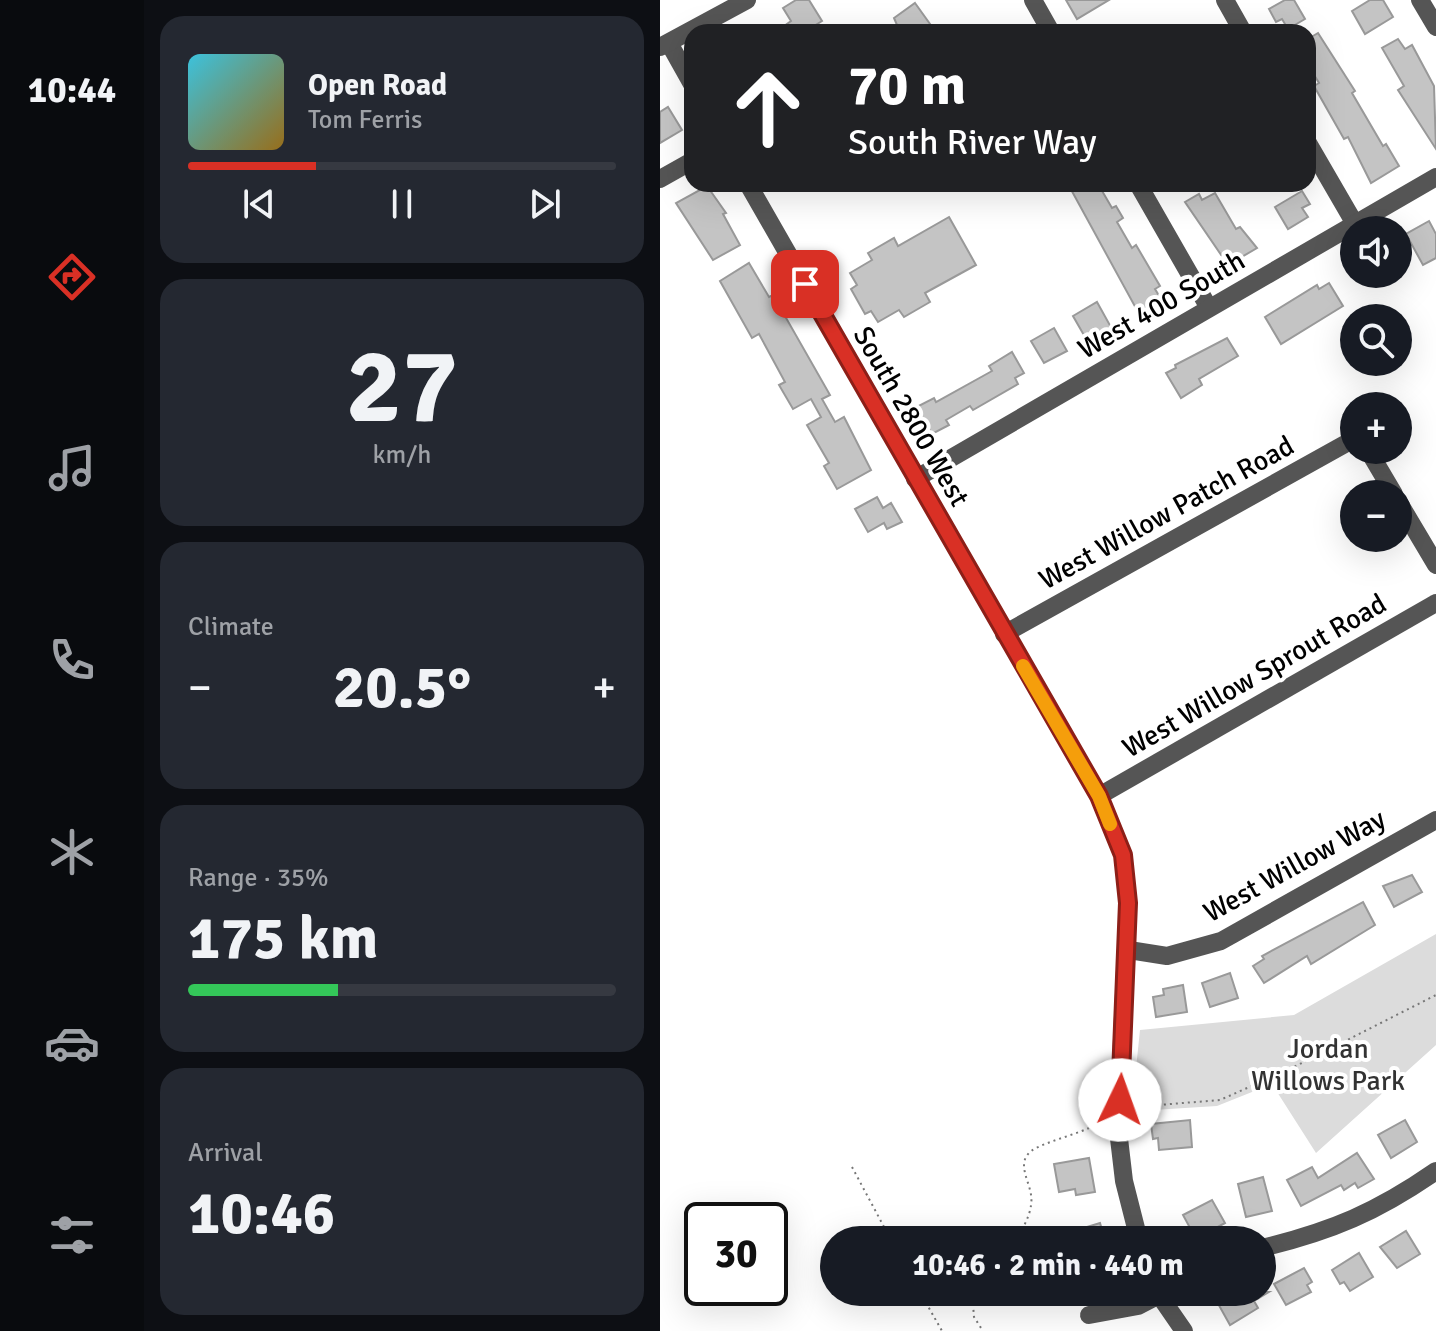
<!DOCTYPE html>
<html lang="en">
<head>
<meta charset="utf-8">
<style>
  :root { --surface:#171b24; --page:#242831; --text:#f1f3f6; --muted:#9ea1a6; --line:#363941; --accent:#d93025 }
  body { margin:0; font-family:Signika,sans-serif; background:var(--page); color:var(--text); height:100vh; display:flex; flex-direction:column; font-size:30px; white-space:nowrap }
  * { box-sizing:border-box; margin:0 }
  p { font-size:26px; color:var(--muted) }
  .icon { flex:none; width:44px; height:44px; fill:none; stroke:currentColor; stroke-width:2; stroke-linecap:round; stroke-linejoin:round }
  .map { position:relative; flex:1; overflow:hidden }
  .drawer { display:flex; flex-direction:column; gap:16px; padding:16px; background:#0d0f14; width:516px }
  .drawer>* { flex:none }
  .top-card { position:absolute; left:24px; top:24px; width:632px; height:168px; border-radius:24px; box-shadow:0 8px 32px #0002; background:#202124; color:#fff; overflow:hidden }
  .buttons { position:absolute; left:680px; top:216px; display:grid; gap:16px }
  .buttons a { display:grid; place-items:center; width:72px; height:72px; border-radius:50%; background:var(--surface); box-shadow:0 8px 32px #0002; font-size:40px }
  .speed { position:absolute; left:24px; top:1202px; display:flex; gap:16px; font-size:40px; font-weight:700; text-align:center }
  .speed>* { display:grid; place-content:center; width:104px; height:104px; border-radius:50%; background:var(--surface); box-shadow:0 8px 32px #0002; line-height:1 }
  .speed .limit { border:4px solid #111; border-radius:12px; background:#fff; color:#111 }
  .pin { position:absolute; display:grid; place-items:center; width:68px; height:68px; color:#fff; margin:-34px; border-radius:16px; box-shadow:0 4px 12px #0006 }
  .me { position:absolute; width:88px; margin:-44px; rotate:3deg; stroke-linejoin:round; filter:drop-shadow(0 0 6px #0008) }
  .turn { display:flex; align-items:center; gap:28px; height:168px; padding:0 32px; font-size:36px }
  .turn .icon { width:104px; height:104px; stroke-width:2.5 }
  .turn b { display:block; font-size:56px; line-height:68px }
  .big { font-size:60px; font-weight:700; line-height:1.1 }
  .drawer .widget { flex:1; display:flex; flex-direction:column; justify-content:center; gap:12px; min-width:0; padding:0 28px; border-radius:24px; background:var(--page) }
  .drawer .dial { align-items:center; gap:0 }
  .dial b { font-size:104px; line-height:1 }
  .song { display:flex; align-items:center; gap:24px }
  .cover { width:96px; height:96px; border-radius:12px; background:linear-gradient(135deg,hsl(190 70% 55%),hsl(40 70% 35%)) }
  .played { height:8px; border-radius:4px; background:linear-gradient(90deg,var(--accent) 30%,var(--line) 30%) }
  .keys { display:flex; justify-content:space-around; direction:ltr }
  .heat { display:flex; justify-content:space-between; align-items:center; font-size:44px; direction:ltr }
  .charge { height:12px; border-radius:6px; background:linear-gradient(90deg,#34c759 35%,var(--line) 0) }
  .trip { position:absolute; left:160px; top:1226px; width:456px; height:80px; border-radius:40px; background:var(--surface); box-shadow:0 8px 32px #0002; font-weight:700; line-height:80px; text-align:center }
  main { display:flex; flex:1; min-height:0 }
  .menu { display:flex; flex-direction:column; width:144px; justify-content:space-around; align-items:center; background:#090b0e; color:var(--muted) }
  .menu .icon { width:56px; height:56px }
  .menu .active { color:var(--accent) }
  .menu b { font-size:36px; color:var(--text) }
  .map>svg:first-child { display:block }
  .green { fill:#dcdcdc }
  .building { fill:#c4c4c4; stroke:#999; stroke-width:2 }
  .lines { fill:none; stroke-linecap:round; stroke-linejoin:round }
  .path { stroke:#777; stroke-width:2; stroke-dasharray:2 4; stroke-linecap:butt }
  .minor { stroke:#555; stroke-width:18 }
  .route-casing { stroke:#8d1f18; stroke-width:20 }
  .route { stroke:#d93025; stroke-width:14 }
  .slow { stroke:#f59e0b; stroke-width:14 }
  .labels { text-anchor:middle; stroke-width:8; stroke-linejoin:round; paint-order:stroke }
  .street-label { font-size:28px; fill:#000; stroke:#fff }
  .park-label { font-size:28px; fill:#333; stroke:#fff }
</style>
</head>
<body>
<main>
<nav class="menu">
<b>10:44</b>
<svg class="icon active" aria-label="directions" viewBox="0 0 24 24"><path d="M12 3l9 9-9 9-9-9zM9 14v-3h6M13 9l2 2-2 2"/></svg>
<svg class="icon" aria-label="music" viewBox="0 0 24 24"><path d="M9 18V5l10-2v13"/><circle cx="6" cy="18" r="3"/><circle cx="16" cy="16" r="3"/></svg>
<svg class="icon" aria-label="phone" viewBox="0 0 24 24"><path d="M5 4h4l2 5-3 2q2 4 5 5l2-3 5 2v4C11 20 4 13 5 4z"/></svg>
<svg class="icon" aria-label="climate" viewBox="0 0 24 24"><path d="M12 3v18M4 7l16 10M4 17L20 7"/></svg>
<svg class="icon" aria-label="car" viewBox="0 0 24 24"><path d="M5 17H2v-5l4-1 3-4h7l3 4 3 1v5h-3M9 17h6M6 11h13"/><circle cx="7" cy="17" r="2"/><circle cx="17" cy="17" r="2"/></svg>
<svg class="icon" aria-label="filters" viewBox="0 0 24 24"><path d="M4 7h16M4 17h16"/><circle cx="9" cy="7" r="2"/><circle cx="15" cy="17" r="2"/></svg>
</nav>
<section class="drawer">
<div class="widget">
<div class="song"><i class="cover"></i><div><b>Open Road</b><p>Tom Ferris</p></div></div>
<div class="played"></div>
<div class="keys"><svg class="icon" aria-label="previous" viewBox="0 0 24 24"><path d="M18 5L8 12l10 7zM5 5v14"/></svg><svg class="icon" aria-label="pause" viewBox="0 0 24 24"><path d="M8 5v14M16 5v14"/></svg><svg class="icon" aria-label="next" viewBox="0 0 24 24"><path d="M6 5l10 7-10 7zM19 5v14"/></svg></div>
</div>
<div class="widget dial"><b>27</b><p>km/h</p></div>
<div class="widget"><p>Climate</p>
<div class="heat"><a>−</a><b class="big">20.5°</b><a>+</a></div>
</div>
<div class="widget"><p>Range · 35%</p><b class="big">175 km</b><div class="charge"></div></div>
<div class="widget"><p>Arrival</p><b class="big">10:46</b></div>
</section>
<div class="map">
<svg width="776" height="1331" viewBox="0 0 776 1331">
  <rect width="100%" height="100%" fill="#fff"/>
  <polygon class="green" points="776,934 776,1045 656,1153 612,1084 557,1106 477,1111 472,1107 480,1030 634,1015"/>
  <g class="building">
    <polygon points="136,0 149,0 162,21 151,28 154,32 116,32 131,21 123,8"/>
    <polygon points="406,0 449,0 417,19"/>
    <polygon points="625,0 634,0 645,19 628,29 622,19 616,22 609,9"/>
    <polygon points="710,0 723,0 733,17 705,34 692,11"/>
    <polygon points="255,3 270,24 258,32 240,32 234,18"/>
    <polygon points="658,33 695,91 692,93 723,146 726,144 739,166 711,183 688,137 684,139 654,86 659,83 648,65 648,39"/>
    <polygon points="738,39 745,49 752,45 774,86 776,149 738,90 744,86 722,48"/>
    <polygon points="8,107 22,130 0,143 0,112"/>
    <polygon points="408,184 438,184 452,208 456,206 463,218 457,222 472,248 476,245 500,286 495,289 501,299 478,312"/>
    <polygon points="47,186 66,213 63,214 80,245 53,260 16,203"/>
    <polygon points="642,191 650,204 642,208 648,217 628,229 615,207"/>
    <polygon points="555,193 576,229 580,227 597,248 568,265 525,202 539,194 542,200"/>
    <polygon points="289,217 316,265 265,293 270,302 244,317 239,310 218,322 211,311 205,314 191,289 197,285 190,273 212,260 208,253 234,238 238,246"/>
    <polygon points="769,221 776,234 776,258 763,265 746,234"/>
    <polygon points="89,263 109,297 113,295 170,395 162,399 175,422 184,417 211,470 177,489 164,466 169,463 147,425 161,417 151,399 133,409 119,385 125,382 99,334 92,338 60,281"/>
    <polygon points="669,283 683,306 621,344 605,317 657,285 659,289"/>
    <polygon points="437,302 452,329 438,337 436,331 425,337 413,316"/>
    <polygon points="394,328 407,351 384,363 371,341"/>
    <polygon points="567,338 578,356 539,379 542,385 521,398 506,373 516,368 515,365"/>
    <polygon points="352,352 364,373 355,378 358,384 313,410 310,406 286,420 289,425 272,434 269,429 257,435 245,413 274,398 276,402 332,371 329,366"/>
    <polygon points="217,497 223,508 231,503 242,522 227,529 224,523 208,532 195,509"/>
    <polygon points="752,875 762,892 734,907 723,886"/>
    <polygon points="703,902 715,925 651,964 647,956 604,983 593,966 604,959 602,956"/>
    <polygon points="570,973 578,998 550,1007 542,983"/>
    <polygon points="523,985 527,1012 496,1017 493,997 504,995 503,989"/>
    <polygon points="530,1120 532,1147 499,1150 498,1138 493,1139 491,1124"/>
    <polygon points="745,1120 757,1142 731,1158 718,1135"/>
    <polygon points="697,1153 714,1179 698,1188 695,1183 684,1190 681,1185 641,1206 627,1180 652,1167 658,1178"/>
    <polygon points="429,1158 435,1192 416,1195 415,1189 399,1192 394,1164"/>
    <polygon points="603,1177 612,1211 586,1217 578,1184"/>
    <polygon points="552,1200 565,1223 536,1239 523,1215"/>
    <polygon points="440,1223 445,1240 417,1240 414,1231"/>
    <polygon points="746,1231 760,1254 737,1268 720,1247"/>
    <polygon points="699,1253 713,1277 690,1291 684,1282 680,1284 672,1270"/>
    <polygon points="644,1268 652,1282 647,1285 651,1292 626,1305 614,1284"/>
    <polygon points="570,1292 609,1292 594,1301 598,1308 570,1325 556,1300"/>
  </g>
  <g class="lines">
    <g class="path">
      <polyline points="474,1107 560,1100 630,1069 776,995"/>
      <polyline points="192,1167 231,1240"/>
      <path d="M356 1240C362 1230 370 1216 371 1205 375 1184 350 1162 376 1148 397 1138 420 1134 441 1122"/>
      <polyline points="260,1292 282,1331"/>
      <polyline points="312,1292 314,1317 323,1331"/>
    </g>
    <g class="minor">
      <polyline points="373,0 391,32"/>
      <polyline points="565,0 583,32"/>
      <polyline points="760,0 776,27"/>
      <polyline points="9,43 32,84"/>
      <polyline points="0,47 87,0"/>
      <polyline points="648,143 695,224"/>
      <polyline points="0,179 32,161"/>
      <polyline points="88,184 439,796 463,855 468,903 458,1130 464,1181 479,1240"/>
      <polyline points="478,184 549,308"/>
      <polyline points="708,450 734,494"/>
      <polyline points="255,479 776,177"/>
      <polyline points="738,501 776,565"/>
      <polyline points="344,634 694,439"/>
      <polyline points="439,796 776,603"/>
      <polyline points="469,950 507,956 561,941 776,820"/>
      <path d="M602 1248C672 1231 717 1212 776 1171"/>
      <polyline points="497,1292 524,1331"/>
      <polyline points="429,1315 478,1306 505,1292"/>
    </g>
  </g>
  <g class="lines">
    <defs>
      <polyline id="route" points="145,284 439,796 463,855 468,903 460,1100"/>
    </defs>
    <use href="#route" class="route-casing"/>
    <use href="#route" class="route"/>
    <polyline class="slow" points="363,666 439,796 450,824"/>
  </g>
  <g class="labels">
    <g class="street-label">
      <text transform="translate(501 304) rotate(-30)" y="10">West 400 South</text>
      <text transform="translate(252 416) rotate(60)" y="10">South 2800 West</text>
      <text transform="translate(506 512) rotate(-29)" y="10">West Willow Patch Road</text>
      <text transform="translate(594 675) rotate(-30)" y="10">West Willow Sprout Road</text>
      <text transform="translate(634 865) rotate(-29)" y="10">West Willow Way</text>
    </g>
    <g class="park-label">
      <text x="668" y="1058">Jordan<tspan x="668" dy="32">Willows Park</tspan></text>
    </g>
  </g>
</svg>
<div class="buttons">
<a><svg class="icon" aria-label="sound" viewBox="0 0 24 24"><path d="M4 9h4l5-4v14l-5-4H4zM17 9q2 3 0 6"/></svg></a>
<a><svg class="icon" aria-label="search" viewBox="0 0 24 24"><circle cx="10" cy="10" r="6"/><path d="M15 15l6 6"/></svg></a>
<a>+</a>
<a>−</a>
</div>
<div class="speed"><div class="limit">30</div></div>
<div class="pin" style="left:145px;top:284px;background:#d93025"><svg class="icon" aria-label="arrive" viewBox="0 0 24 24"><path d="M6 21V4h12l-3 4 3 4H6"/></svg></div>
<svg class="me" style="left:460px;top:1100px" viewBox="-20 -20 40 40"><circle r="19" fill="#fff"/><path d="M0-13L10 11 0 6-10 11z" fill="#d93025"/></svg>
<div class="trip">10:46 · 2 min · 440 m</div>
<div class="top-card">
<div class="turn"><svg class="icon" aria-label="ahead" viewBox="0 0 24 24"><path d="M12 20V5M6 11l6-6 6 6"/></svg><div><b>70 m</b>South River Way</div></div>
</div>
</div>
</main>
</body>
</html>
